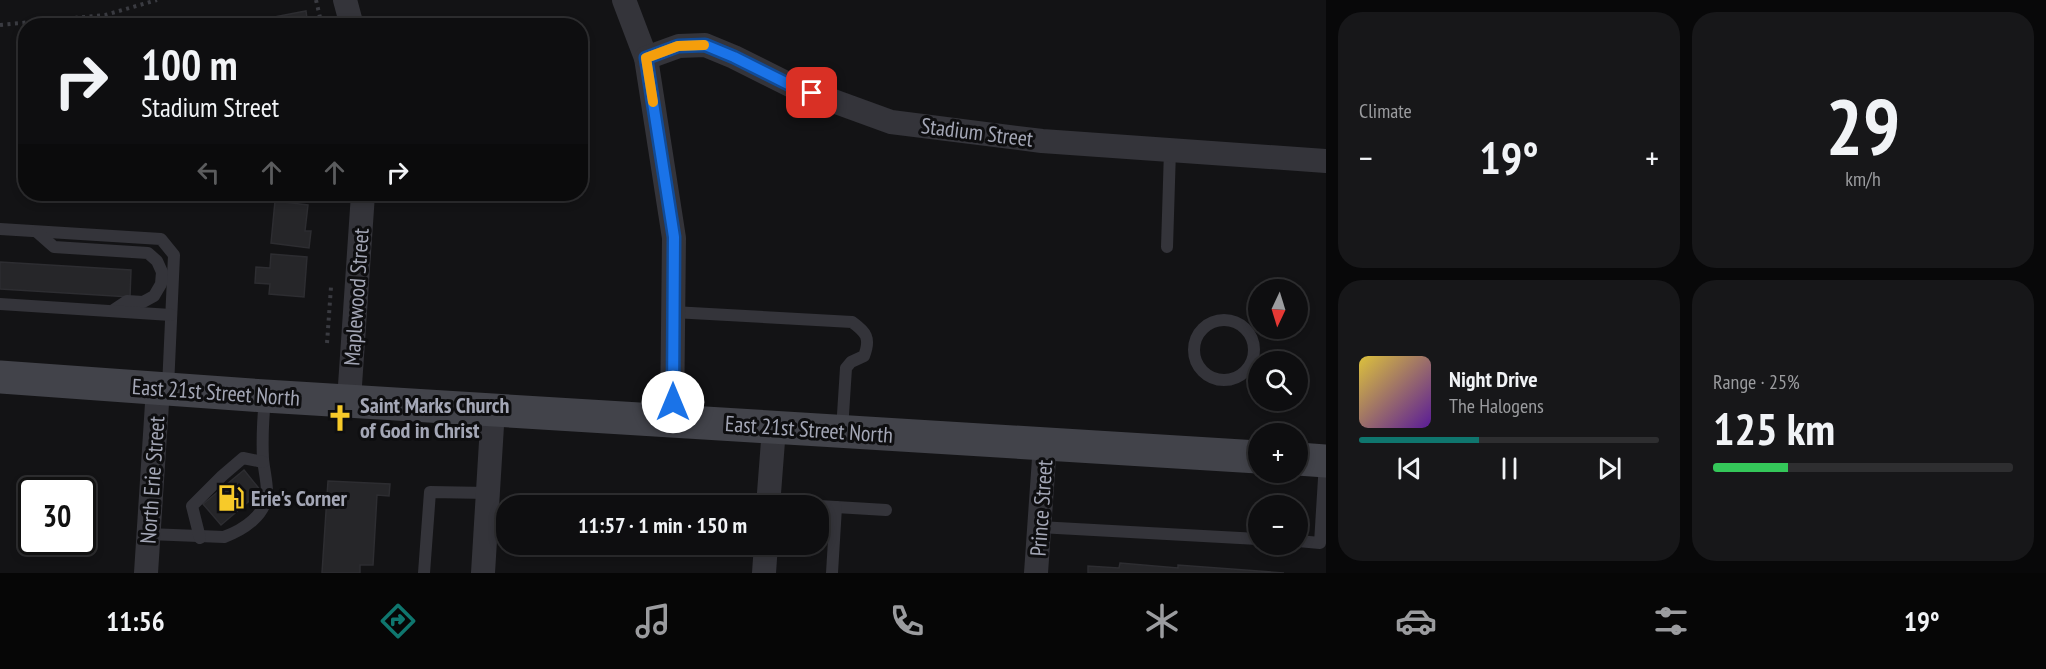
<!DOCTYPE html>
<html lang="en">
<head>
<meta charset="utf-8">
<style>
  :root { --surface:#0e0e10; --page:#171719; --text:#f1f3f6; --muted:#9b9c9f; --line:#2e2e30; --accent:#0f766e }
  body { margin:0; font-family:"PT Sans Narrow",sans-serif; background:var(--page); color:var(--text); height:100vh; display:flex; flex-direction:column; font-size:22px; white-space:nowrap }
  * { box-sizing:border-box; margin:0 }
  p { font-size:20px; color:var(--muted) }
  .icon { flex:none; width:33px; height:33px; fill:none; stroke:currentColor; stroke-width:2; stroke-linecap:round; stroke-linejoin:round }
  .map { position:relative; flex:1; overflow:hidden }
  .drawer { display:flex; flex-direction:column; gap:12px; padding:12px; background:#080809; width:720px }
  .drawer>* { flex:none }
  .banner { position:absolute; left:18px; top:18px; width:570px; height:183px; border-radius:24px; box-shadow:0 3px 9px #0003,0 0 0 2px var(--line); background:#0e0e10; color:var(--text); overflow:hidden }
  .needle { width:39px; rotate:184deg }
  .buttons { position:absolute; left:1248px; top:279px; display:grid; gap:12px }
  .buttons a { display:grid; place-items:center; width:60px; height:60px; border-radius:50%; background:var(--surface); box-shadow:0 3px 9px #0003,0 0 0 2px var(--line); font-size:30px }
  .speed { position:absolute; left:18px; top:477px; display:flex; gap:12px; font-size:30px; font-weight:700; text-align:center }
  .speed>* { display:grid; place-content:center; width:78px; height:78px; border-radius:50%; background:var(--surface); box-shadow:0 3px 9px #0003,0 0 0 2px var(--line); line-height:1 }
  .speed .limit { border:3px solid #111; border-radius:9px; background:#fff; color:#111 }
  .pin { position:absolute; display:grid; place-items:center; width:51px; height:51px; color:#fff; margin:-26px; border-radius:12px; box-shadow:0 3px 9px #0006 }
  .me { position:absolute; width:66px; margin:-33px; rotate:0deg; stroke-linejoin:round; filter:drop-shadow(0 0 4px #0008) }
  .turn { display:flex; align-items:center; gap:21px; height:126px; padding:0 24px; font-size:27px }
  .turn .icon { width:78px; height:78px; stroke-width:2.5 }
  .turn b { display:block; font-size:42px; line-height:51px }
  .lanes { display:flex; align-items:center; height:57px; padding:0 24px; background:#0003; justify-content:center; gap:30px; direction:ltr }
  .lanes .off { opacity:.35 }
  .big { font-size:45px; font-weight:800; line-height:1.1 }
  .drawer .tile { flex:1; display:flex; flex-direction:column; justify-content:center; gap:9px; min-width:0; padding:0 21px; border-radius:24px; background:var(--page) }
  .drawer .dial { align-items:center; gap:0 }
  .dial b { font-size:78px; line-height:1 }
  .song { display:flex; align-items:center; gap:18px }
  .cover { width:72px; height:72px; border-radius:9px; background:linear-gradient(135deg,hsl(50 70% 55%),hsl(270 70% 35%)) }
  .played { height:6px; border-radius:3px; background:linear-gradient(90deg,var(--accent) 40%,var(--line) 40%) }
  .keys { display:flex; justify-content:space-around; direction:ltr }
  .heat { display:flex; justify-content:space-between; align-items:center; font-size:33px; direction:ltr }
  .charge { height:9px; border-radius:4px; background:linear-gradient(90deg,#34c759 25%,var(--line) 0) }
  .drawer .tiles { flex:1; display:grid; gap:12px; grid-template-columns:repeat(2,1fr) }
  .trip { position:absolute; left:496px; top:495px; width:333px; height:60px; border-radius:24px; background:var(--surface); box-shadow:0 3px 9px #0003,0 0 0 2px var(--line); font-weight:800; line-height:60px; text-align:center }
  .dock { display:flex; height:96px; justify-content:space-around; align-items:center; background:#060606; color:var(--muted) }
  .dock .icon { width:42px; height:42px }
  .dock .selected { color:var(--accent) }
  .dock b { font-size:27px; color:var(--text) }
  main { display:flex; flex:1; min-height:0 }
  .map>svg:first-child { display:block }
  .building { fill:#262629; stroke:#2d2d31; stroke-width:1.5 }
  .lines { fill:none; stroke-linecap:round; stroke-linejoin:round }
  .path { stroke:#3a3b41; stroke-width:4; stroke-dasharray:3 4.5; stroke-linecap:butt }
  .lane { stroke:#34343a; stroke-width:12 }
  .street { stroke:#34343a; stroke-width:24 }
  .secondary { stroke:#42434a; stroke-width:33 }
  .route-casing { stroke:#114b97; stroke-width:15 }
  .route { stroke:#1a73e8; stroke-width:10 }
  .slow { stroke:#f59e0b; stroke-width:10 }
  .labels { text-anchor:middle; stroke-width:6; stroke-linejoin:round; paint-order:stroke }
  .street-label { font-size:22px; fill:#a4a7b6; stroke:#0e0e10 }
  .poi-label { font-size:22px; font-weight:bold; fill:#a4a7b6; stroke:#0e0e10; text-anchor:start }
</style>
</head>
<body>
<main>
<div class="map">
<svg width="1326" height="573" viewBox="0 0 1326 573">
  <rect width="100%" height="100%" fill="#131315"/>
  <g class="building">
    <polygon points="306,11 308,26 259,26 258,20"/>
    <polygon points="275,201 308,205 305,231 311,231 309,248 271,243"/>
    <polygon points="271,254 307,257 304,297 269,294 270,284 255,283 256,267 270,268"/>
    <polygon points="0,262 131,270 130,297 0,289"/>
    <polygon points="244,470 261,491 221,525 203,504"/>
    <polygon points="328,481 390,484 389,496 377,495 373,565 360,565 360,573 322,573"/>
    <polygon points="1120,563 1178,568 1178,565 1284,573 1088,573 1088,566 1119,568"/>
  </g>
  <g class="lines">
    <g class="path">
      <polyline points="316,0 322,26"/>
      <polyline points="0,25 105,15 157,0"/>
      <polyline points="327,343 331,287"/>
    </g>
    <g class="lane">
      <polyline points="0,229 161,239 174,255 168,387"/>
      <polyline points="37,232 54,247 148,253 157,261 162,272 161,284 154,296 143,302 127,301 112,311"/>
      <polyline points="1167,247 1170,150"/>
      <polyline points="0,304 171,315"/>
      <path d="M673 312 852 322C866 332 871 338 864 356L851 362 846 368 842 430"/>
      <circle cx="1224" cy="350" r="30"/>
      <polyline points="768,503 811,506"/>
      <polyline points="819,506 886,510"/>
      <polyline points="1039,527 1258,539"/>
      <path d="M148 534 224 537C243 530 267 515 267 492 267 481 264 470 263 459 262 439 263 419 265 398"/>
      <polyline points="200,538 192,506 222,476 243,458 263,462"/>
      <polyline points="1298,541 1320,543 1325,462"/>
      <polyline points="424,573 430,492 488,493"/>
      <polyline points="832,573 836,507"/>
    </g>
    <g class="street">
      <polyline points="345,0 352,26"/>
      <polyline points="624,0 646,58 674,238 672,421"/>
      <polyline points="646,58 679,46 705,45 734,57 792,86 891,122 1042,141 1326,161"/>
      <polyline points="349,400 363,194"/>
      <polyline points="768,506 774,428"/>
      <polyline points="146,573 158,388"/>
      <polyline points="483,573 493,409"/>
      <polyline points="764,573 766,544"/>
      <polyline points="1036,573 1045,444"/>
    </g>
    <g class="secondary">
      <polyline points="0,377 265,396 1258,457"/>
      <polyline points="1298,459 1326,461"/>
    </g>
  </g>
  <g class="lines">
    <defs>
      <polyline id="route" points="673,402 674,237 646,58 678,46 705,45 734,57 792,86 812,93"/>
    </defs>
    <use href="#route" class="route-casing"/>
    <use href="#route" class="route"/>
    <polyline class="slow" points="653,102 646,58 678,46 704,45"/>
  </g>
  <defs>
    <symbol id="church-bare" viewBox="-9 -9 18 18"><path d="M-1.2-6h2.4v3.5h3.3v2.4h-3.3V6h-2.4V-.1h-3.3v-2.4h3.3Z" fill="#f7ca29" stroke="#0e0e10" stroke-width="2.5" paint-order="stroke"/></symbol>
    <symbol id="fuel-bare" viewBox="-9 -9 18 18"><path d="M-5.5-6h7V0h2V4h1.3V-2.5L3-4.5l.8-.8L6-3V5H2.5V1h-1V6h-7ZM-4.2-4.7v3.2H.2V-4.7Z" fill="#f7ca29" stroke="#0e0e10" stroke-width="2.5" paint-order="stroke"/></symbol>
  </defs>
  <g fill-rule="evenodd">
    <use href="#church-bare" x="321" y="399" width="38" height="38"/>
    <use href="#fuel-bare" x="212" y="479" width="38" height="38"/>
  </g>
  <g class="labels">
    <g class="street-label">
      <text transform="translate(977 132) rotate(7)" y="8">Stadium Street</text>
      <text transform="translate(356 297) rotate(-86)" y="8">Maplewood Street</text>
      <text transform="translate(216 392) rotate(4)" y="8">East 21st Street North</text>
      <text transform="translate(809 429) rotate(4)" y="8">East 21st Street North</text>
      <text transform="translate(152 480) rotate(-86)" y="8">North Erie Street</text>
      <text transform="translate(1041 508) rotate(-86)" y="8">Prince Street</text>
    </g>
    <g class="poi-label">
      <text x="360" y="413">Saint Marks Church<tspan x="360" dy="25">of God in Christ</tspan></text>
      <text x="251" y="506">Erie's Corner</text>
    </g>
  </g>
</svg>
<div class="buttons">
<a><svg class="needle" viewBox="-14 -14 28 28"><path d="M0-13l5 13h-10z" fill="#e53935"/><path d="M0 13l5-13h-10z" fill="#9b9c9f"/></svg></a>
<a><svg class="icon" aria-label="search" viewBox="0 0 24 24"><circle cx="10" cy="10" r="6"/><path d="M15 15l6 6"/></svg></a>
<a>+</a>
<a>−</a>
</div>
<div class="speed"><div class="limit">30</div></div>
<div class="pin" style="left:812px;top:93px;background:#d93025"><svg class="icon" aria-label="arrive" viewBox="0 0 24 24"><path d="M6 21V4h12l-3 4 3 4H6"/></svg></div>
<svg class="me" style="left:673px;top:402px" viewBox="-20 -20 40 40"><circle r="19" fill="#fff"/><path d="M0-13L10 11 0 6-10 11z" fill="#1a73e8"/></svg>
<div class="trip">11:57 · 1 min · 150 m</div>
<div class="banner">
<div class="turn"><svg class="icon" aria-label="right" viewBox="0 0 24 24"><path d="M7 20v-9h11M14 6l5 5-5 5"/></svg><div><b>100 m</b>Stadium Street</div></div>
<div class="lanes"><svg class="icon off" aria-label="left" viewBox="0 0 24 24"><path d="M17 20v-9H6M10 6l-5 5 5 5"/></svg><svg class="icon off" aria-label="ahead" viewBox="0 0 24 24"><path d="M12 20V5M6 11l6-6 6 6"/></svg><svg class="icon off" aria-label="ahead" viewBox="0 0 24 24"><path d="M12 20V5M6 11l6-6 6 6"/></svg><svg class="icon" aria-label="right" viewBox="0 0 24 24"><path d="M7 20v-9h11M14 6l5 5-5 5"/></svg></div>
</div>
</div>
<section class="drawer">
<div class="tiles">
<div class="tile"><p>Climate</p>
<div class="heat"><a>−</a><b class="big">19°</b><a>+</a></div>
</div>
<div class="tile dial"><b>29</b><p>km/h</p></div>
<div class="tile">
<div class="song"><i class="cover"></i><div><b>Night Drive</b><p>The Halogens</p></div></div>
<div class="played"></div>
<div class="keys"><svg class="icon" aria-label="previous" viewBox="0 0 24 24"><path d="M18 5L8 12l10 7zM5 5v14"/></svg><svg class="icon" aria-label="pause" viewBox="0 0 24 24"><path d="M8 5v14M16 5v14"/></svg><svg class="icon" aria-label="next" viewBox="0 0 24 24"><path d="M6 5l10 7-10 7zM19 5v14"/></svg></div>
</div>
<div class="tile"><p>Range · 25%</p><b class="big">125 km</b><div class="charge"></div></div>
</div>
</section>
</main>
<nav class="dock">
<b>11:56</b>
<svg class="icon selected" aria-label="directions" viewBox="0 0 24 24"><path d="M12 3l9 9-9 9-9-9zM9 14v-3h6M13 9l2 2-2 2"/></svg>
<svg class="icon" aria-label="music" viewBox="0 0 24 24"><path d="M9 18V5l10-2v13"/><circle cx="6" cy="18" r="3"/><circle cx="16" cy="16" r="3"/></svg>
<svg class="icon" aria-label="phone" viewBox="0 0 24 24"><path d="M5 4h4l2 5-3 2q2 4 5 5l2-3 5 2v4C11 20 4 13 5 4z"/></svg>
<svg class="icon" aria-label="climate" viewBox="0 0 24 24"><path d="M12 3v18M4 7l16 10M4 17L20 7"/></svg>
<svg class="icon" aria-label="car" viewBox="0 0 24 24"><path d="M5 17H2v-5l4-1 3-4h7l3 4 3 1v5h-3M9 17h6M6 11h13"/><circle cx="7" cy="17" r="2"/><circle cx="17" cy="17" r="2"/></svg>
<svg class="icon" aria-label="filters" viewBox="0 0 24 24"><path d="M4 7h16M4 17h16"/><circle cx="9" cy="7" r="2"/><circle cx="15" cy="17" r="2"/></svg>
<b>19°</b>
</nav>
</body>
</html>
